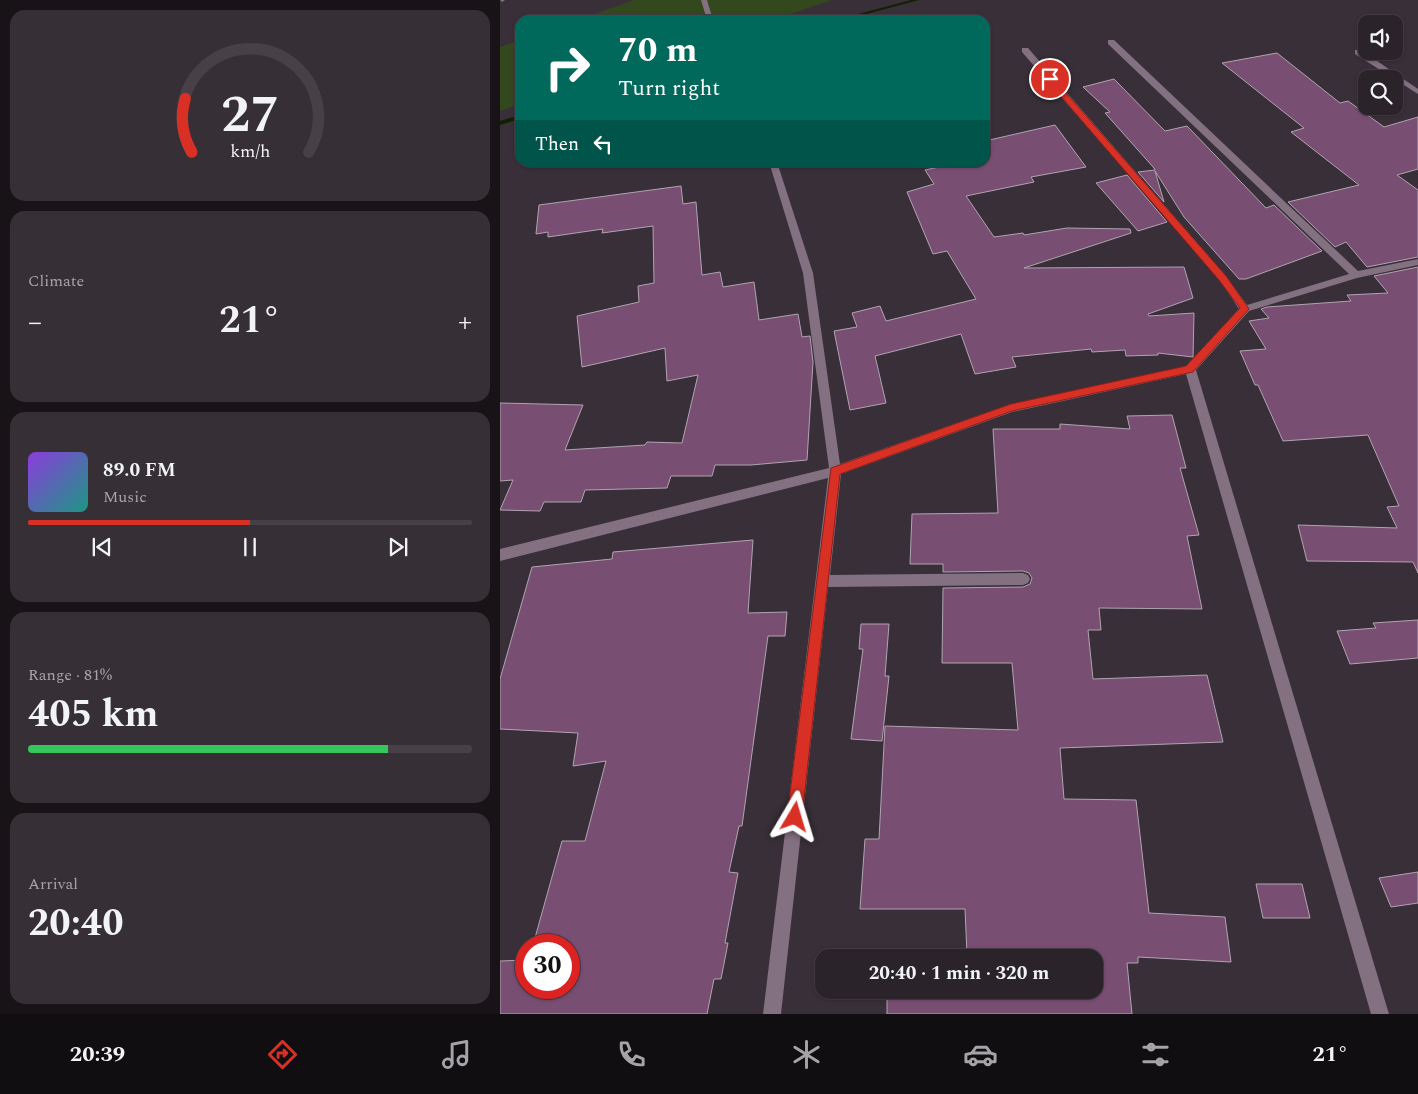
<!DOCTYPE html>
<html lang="en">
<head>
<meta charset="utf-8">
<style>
  :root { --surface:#2b232a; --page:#372f36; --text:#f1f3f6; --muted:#a6a4a8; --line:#474047; --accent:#d93025 }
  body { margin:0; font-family:Spectral,serif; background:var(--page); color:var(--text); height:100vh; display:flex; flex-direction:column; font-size:19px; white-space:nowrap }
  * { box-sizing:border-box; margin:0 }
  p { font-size:16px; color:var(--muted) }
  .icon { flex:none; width:28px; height:28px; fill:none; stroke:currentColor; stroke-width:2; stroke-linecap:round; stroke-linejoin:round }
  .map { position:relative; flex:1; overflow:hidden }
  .drawer { display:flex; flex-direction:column; gap:10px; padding:10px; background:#181317; width:500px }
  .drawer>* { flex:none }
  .hud { position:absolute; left:15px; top:15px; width:475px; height:152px; border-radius:15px; box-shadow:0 1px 4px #0004,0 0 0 1px var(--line); background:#00695c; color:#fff; overflow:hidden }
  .controls { position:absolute; left:858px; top:15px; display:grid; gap:10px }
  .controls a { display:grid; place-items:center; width:45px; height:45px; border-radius:10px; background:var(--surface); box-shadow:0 1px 4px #0004,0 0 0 1px var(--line); font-size:25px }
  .speed { position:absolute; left:15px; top:934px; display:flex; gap:10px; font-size:25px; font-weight:700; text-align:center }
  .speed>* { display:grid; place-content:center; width:65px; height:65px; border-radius:50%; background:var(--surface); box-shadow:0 1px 4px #0004,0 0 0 1px var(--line); line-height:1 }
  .speed .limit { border:8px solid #d22; background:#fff; color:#111 }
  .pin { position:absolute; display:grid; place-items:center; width:42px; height:42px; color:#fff; margin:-21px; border:2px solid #fff; border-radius:50%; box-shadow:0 1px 5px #0007 }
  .me { position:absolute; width:55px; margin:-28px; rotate:7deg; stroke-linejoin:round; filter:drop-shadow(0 0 4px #0008) }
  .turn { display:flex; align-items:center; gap:18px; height:105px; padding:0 20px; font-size:22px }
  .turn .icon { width:65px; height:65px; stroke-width:2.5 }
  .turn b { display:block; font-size:35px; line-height:42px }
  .then { display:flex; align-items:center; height:48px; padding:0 20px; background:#0003; gap:10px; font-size:19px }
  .big { font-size:38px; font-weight:700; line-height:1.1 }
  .drawer .tile { flex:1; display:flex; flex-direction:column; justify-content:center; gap:8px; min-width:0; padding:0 18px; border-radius:15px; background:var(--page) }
  .drawer .dial { align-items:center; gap:0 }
  .dial svg { height:130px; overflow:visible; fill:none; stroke:var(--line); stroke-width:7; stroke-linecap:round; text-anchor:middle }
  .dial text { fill:var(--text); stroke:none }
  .song { display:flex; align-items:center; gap:15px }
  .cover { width:60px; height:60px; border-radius:8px; background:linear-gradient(135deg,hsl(270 70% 55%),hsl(170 70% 35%)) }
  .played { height:5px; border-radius:2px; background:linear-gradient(90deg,var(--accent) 50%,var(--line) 50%) }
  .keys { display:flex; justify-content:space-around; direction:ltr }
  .heat { display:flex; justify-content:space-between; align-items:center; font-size:28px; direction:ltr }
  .charge { height:8px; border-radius:4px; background:linear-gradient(90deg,#34c759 81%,var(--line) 0) }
  .trip { position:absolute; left:315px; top:949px; width:288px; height:50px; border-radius:15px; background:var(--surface); box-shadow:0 1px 4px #0004,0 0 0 1px var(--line); font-weight:700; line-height:50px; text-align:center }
  .tab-bar { display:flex; height:80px; justify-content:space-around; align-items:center; background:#110e11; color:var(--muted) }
  .tab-bar .icon { width:35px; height:35px }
  .tab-bar .active { color:var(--accent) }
  .tab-bar b { font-size:22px; color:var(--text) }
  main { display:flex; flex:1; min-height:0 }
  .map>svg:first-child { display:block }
  .green { fill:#33491d }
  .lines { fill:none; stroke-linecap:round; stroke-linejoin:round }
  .stream { fill:#112100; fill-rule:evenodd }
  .building { fill:#784e73; stroke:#b1a4af }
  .minor { fill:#837080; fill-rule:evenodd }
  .route { fill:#d93025; stroke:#8d1f18 }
</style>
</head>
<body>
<main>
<section class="drawer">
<div class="tile dial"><svg viewBox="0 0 100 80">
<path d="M14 69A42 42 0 1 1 86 69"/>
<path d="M14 69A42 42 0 0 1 10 36" stroke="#d93025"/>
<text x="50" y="56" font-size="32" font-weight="700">27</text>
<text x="50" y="72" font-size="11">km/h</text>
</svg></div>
<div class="tile"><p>Climate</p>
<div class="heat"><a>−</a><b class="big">21°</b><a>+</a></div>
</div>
<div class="tile">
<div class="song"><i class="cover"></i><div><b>89.0 FM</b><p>Music</p></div></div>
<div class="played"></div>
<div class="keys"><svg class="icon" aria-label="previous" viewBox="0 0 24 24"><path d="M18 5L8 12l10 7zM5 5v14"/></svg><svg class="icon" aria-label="pause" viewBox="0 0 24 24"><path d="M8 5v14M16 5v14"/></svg><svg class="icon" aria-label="next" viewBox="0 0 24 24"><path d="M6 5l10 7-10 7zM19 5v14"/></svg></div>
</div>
<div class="tile"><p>Range · 81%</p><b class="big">405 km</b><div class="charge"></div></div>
<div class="tile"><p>Arrival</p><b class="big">20:40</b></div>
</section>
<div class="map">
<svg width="918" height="1014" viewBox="0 0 918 1014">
  <rect width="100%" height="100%" fill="#392f38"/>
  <g class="green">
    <polygon points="134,0 332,0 272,20 77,20"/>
    <polygon points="20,40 20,104 0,111 0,47"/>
  </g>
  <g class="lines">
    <g class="stream">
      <polygon points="411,0 419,0 344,20 336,20"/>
      <polygon points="20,115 20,119 0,125 0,121"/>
    </g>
  </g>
  <g class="building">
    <polygon points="777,53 840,103 848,101 884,127 918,117 918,169 897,175 918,190 918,257 867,267 846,242 835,247 788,202 859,185 791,132 804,128 722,63"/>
    <polygon points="614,79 665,131 687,126 766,208 774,205 822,251 746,279 739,279 684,217 655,171 664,202 638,172 655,170 654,168 605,113 610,112 583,87"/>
    <polygon points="555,125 586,167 531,177 534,182 466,196 494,237 523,233 524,235 567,228 630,229 631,233 524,268 684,267 693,298 648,314 649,316 694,313 693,357 658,353 658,355 626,356 625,350 592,352 591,349 512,357 516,367 475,374 461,334 375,356 386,403 350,410 334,331 357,327 352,313 380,306 386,321 476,299 447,251 433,254 407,192 434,184 425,170 462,162 485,162 485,141"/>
    <polygon points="627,175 667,222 638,231 596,183"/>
    <polygon points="181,186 183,204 196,202 202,275 220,272 223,287 254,282 259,320 298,314 302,337 310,336 313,362 307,460 251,465 215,465 212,476 171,476 167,488 85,490 81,502 44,502 40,511 0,510 13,480 0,481 0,403 83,405 65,450 145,445 147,442 182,443 198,375 167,381 165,348 82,367 77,316 139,302 138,286 154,283 153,226 102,233 103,229 48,237 48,232 36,234 39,205"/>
    <polygon points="918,267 918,573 913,562 807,561 798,525 897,528 887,507 899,506 868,435 783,441 758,385 755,385 740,351 766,349 749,321 769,318 761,309 767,307 851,301 847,295 888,293 874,276"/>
    <polygon points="672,415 686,468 680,468 699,535 687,536 702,609 599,608 601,630 588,630 593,679 707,675 723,742 560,748 564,799 636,800 649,913 725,917 731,962 638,957 638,963 627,963 632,1014 387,1014 387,990 594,990 594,958 379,958 467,955 465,909 360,909 365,839 379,839 385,726 518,730 512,663 442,663 443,588 523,587 530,584 532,578 529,573 523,571 443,572 443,564 410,564 412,514 498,513 493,429 560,429 560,424 630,429 627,416"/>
    <polygon points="253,540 248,613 287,612 285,636 268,636 242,826 239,826 229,872 238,873 225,943 228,943 221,979 214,979 207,1014 0,1014 0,961 26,960 26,988 69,988 69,945 33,945 62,841 85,841 106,761 73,766 78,733 0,729 0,679 32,567 112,559 113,552"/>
    <polygon points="918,620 918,658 850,664 837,631 876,628 873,623"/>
    <polygon points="361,624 389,624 385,676 389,676 382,741 351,739 363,649 359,649"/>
    <polygon points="918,872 918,903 891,907 879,878"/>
    <polygon points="756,884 802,884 810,918 763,918"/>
  </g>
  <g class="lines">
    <g class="minor">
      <polygon points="0,0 5,0 2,2"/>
      <polygon points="201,0 207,0 213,20 207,20"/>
      <polygon points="608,40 614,40 858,271 918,259 918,265 857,278 749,311 696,370 889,1014 871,1014 686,374 512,412 341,474 330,575 523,573 528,575 530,579 528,583 523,585 328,587 281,1014 263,1014 328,478 0,561 0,549 329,468 303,273 269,162 277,162 313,273 340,464 511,404 687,366 739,309 720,280 522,52 522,48 528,48 726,276 747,305 849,274 608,44"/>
      <polygon points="855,50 861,50 918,89 918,94 855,54"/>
    </g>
  </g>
  <polygon class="route" points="547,77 552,77 726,276 749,309 693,372 512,411 340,474 302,817 300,822 295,824 290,822 287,817 331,468 511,404 686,366 740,308 719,280 547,80"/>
</svg>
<div class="controls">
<a><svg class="icon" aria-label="sound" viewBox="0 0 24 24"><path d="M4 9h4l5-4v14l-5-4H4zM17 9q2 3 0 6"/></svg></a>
<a><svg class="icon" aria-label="search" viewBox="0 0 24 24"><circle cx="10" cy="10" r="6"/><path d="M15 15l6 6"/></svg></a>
</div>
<div class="speed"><div class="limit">30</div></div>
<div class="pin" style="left:550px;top:79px;background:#d93025"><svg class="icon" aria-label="arrive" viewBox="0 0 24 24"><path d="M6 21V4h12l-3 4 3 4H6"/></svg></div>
<svg class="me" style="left:295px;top:817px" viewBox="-20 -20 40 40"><path d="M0-17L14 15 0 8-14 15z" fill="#d93025" stroke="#fff" stroke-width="4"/></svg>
<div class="trip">20:40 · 1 min · 320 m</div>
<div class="hud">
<div class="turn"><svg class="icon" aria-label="right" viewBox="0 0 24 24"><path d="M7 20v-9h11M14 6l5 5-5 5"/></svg><div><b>70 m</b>Turn right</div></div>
<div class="then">Then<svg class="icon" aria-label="left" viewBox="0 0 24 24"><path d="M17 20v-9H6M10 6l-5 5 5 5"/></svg></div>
</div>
</div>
</main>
<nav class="tab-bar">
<b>20:39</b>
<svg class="icon active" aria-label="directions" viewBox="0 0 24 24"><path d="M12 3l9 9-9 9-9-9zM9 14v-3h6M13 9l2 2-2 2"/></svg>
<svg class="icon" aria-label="music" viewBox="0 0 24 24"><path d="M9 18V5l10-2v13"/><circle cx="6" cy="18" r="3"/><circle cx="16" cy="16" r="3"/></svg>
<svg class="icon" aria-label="phone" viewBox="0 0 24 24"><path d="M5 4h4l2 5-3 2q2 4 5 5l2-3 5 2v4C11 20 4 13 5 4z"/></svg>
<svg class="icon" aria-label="climate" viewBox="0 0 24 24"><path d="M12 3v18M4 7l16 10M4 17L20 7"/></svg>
<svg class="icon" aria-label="car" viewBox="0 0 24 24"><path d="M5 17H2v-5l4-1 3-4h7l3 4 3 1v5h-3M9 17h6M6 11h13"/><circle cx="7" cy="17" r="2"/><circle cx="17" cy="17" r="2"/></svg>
<svg class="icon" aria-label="filters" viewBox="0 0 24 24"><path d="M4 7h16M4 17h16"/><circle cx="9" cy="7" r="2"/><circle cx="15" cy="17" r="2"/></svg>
<b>21°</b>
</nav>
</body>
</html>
